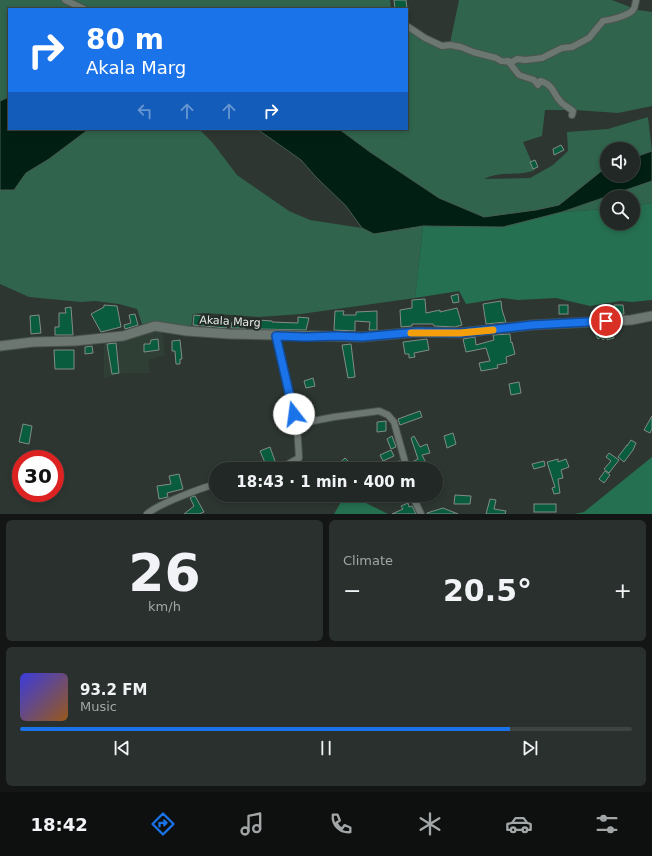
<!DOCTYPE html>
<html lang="en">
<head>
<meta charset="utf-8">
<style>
  :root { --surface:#222825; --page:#2a302d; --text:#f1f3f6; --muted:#a2a6a7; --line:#3f4442; --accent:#1a73e8 }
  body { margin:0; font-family:"DejaVu Sans",sans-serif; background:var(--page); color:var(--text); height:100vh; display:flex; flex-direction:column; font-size:15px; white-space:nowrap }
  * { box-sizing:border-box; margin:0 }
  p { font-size:13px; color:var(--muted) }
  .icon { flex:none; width:22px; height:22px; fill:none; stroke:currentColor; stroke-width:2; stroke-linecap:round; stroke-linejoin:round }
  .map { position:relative; height:514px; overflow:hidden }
  .panel { display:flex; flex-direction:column; gap:6px; padding:6px; background:#131614; flex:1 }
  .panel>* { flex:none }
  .top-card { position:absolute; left:8px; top:8px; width:400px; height:122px; border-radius:0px; box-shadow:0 2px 6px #0003,0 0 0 1px var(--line); background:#1a73e8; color:#fff; overflow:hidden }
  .tools { position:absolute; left:600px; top:142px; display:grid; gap:8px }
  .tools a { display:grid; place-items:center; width:40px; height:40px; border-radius:50%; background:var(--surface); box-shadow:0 2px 6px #0003,0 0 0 1px var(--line); font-size:20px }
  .speed { position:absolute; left:12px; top:450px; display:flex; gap:8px; font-size:20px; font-weight:700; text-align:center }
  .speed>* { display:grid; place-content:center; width:52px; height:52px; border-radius:50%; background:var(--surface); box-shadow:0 2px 6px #0003,0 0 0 1px var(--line); line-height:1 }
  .speed .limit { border:6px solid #d22; background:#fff; color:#111 }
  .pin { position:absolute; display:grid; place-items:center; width:34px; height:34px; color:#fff; margin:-17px; border:2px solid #fff; border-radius:50%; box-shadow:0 1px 4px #0007 }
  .me { position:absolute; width:44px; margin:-22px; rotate:345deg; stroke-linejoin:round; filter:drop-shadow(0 0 3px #0008) }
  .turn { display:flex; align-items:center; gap:14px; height:84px; padding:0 12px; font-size:18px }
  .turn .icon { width:52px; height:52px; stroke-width:2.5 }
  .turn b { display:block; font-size:28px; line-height:34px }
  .lanes { display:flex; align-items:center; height:38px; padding:0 12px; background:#0003; justify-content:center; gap:20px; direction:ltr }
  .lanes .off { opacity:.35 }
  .big { font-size:30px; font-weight:800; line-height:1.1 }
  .panel .widget { flex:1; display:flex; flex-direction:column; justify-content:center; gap:6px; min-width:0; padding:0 14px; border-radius:6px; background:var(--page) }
  .panel .dial { align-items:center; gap:0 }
  .dial b { font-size:52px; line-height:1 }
  .song { display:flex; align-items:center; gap:12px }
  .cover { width:48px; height:48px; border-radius:6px; background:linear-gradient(135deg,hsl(240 70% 55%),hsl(30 70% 35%)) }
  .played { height:4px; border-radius:2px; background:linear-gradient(90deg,var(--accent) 80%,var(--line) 80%) }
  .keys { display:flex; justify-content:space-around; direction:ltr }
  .heat { display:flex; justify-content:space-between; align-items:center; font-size:22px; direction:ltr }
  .panel .tiles { flex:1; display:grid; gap:6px; grid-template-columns:1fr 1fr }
  .widget:last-child { grid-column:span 2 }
  .trip { position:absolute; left:209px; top:462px; width:234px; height:40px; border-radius:20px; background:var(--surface); box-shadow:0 2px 6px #0003,0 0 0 1px var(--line); font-weight:800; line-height:40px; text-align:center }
  .dock { display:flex; height:64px; justify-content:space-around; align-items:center; background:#0e100f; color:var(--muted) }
  .dock .icon { width:28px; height:28px }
  .dock .on { color:var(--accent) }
  .dock b { font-size:18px; color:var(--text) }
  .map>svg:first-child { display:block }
  .built { fill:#2f3f36 }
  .green { fill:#30644c }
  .forest { fill:#257050 }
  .water { fill:#011f12; stroke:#465c52 }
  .building { fill:#095d3e; stroke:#828c87 }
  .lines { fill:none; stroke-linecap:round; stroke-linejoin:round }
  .street-casing { stroke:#4c544f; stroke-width:8 }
  .secondary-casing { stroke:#4c544f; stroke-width:11 }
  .street { stroke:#6d7772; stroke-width:6 }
  .secondary { stroke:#6d7772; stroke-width:9 }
  .route-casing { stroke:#114b97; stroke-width:10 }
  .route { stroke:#1a73e8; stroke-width:7 }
  .slow { stroke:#f59e0b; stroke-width:7 }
  .labels { text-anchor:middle; stroke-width:4; stroke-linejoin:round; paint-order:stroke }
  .street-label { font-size:11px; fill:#e7ece9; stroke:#242c27 }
</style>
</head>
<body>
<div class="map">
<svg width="652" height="514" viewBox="0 0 652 514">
  <rect width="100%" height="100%" fill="#2d3631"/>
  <polygon class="built" points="162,329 165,355 148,360 150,373 125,373 104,378 104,341"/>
  <g class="green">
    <polygon points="0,0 390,0 391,9 9,9 9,97 0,101"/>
    <path d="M459 0H612L638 10 652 12V106L618 113 575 110H545L542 136 523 142 535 170C518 177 501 170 484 179L530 178 553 165 568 151 567 132 608 129 648 117 652 151 633 158V149H607V168L559 205 536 210 484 217 439 198 370 152 339 129H407V30L436 46 449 48Z"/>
    <polygon points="89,129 199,129 212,142 237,175 289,211 310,220 362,228 374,234 423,226 415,298 301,314 259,317 204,313 193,314 191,328 143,327 137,309 119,304 95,301 81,302 29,297 0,284 0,190 14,190 26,173 49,159"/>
    <polygon points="652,181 652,203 633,206 633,197 607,197"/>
    <polygon points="607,197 607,209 562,212"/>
  </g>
  <g class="forest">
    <polygon points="652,203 652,300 632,302 620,301 590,306 556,298 518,300 503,298 466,304 459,291 415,298 423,226 503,227 562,212 607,209 607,223 633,223 633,206"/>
    <polygon points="652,457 652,514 574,514 584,512"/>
    <polygon points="345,495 350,495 388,514 334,514"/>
  </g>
  <g class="water">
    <polygon points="9,97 9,129 89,129 49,159 26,173 14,190 0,190 0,101"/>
    <polygon points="257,129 339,129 370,152 439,198 484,217 536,210 559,205 604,169 607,168 607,175 633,175 633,158 652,151 652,181 562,212 503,227 423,226 374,234 362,228 346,206 316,177 301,160"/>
  </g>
  <g class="building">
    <polygon points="394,0 406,0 407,9 395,9"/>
    <polygon points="561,145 564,150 554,155 553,149"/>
    <polygon points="535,160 538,167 533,169 530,162"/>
    <polygon points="458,294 459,302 453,303 451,296"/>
    <polygon points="425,299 426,313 440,310 440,312 457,308 462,325 455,327 434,326 433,324 412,324 412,326 401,327 400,310 412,308 412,300"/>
    <polygon points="501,301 502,310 506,322 486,324 483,304"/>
    <polygon points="104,305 117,306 121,327 101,332 91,314 104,307"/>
    <rect x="559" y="305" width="9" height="9"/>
    <polygon points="614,305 623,305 624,314 615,315"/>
    <polygon points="71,307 73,335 55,335 55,327 59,327 59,313 66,313 65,308"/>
    <polygon points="335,311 344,311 343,315 356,315 356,312 377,311 377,330 369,330 370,322 355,321 355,331 334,330"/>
    <polygon points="135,314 138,325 125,329 124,325 131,323 129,315"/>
    <polygon points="39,315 41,333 31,334 30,316"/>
    <polygon points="194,315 215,317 215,321 227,324 226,328 193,325"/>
    <polygon points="298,317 309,318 306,330 257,329 258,320 272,321 272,322 298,323"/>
    <polygon points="238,321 247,322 246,328 231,328 232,322 238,323"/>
    <polygon points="610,327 614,338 607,340 607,337 603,340 601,337 598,339 595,333 604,328"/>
    <polygon points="510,334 511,343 512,342 515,354 506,357 507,363 497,365 498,368 481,371 479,363 490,361 486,348 466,352 463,339 475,337 476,345 494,340 493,335"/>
    <polygon points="158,339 159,350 144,352 144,344 150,344 151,340"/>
    <polygon points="427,339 429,350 414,353 415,357 409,358 409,354 405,354 403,342"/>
    <polygon points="180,340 182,359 180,359 180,364 176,364 175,351 172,351 172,341"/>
    <polygon points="116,343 119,373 112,374 107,344"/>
    <polygon points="351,344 355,377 348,378 342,345"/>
    <polygon points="92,346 93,353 85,354 85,347"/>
    <polygon points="54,350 74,350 74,369 55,369"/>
    <polygon points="313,378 315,386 306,388 304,381"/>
    <polygon points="519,382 521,393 511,395 509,384"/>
    <polygon points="420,411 422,417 400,425 398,419"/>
    <polygon points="652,416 652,429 650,433 644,430"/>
    <polygon points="386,421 386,431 377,432 377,422"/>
    <polygon points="23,424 32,426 29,444 19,442"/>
    <polygon points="453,433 456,444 447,448 444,436"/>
    <polygon points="392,436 396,447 391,449 387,439"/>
    <polygon points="414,436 420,447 427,444 430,453 422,455 427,465 418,469 415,469 412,462 418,459 411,438"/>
    <polygon points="631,440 636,443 633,450 624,462 618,457 627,445 627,446"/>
    <polygon points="270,447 275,461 266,465 260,451"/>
    <polygon points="391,450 394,456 383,461 380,455"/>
    <polygon points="609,453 619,460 609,473 604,469 611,461 606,457"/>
    <polygon points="345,458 349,462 341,469 337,465"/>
    <polygon points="558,459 558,462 566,459 569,467 561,470 563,478 558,479 560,493 554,494 552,488 555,487 547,462"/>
    <polygon points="400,461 402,469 395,469 394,462"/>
    <polygon points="544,461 545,466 534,469 532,464"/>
    <polygon points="605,471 610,475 604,483 599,479"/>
    <polygon points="179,474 183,489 167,493 168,497 159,499 157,486 171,484 169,476"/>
    <polygon points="363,495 378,495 368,502"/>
    <polygon points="455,495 471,496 470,504 454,504"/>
    <polygon points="194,496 195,496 204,512 199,514 184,514 194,506 190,498"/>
    <polygon points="490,499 496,500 494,509 506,511 505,514 486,514"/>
    <polygon points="408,503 409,507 412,506 416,514 392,514 403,509 401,506"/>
    <rect x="534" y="504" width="22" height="8"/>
    <polygon points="443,508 458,514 427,514 427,513"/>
  </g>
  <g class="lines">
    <defs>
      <g id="street">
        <polyline points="65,0 84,9"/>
        <path d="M407 26 425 38 442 46 450 45 461 47 473 52 496 58 501 61 512 62 517 59 525 60 542 58 562 48 572 47 589 38 603 21C610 20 628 16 633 10 635 8 635 4 636 1"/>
        <path d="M508 61 519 75 534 80 538 85 540 81C554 85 552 92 560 101 563 105 568 107 573 111L572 115"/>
        <polyline points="276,336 291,404 297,424 299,458 279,469"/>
        <polyline points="297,424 334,417 379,411 388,415 394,422 407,469"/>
        <polyline points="412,495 421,514"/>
        <path d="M147 514C158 504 201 488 216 484"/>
      </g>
      <polyline id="secondary" points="0,346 33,342 75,341 123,336 155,326 187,331 230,334 362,337 417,332 460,333 532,325 631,320 652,316"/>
    </defs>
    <use href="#street" class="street-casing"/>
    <use href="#secondary" class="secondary-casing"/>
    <use href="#street" class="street"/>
    <use href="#secondary" class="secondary"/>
  </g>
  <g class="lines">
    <defs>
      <polyline id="route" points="294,414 276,336 306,337 337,336 362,337 417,332 460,333 532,325 606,321"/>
    </defs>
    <use href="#route" class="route-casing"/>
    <use href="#route" class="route"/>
    <polyline class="slow" points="411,333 460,333 493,330"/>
  </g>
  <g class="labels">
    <g class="street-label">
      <text transform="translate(230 321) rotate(3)" y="4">Akala Marg</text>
    </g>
  </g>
</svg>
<div class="tools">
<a><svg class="icon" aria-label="sound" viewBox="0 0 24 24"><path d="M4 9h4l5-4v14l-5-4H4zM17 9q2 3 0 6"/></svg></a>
<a><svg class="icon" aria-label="search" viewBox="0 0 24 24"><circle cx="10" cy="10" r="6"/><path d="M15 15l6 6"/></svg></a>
</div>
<div class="speed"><div class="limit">30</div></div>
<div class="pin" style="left:606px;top:321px;background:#d93025"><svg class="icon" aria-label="arrive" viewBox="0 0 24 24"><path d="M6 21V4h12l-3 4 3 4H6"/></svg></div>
<svg class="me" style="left:294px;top:414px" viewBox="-20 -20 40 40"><circle r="19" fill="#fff"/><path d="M0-13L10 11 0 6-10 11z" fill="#1a73e8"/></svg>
<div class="trip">18:43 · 1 min · 400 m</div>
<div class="top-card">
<div class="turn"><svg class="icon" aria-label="right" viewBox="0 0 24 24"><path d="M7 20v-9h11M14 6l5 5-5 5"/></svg><div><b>80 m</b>Akala Marg</div></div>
<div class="lanes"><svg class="icon off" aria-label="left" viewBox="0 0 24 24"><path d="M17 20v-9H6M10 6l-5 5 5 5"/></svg><svg class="icon off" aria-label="ahead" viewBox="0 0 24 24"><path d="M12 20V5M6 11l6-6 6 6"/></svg><svg class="icon off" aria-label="ahead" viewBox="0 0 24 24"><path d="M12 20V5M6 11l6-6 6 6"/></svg><svg class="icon" aria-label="right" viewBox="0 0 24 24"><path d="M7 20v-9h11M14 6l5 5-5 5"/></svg></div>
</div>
</div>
<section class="panel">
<div class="tiles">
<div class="widget dial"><b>26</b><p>km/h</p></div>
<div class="widget"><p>Climate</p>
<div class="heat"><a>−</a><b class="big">20.5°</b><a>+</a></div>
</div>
<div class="widget">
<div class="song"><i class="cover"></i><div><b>93.2 FM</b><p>Music</p></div></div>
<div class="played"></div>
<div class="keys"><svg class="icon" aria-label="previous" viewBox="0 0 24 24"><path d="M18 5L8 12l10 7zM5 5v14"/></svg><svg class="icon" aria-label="pause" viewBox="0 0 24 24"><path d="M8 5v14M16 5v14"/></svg><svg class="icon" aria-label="next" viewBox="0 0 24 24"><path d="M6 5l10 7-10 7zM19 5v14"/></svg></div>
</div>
</div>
</section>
<nav class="dock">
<b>18:42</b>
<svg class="icon on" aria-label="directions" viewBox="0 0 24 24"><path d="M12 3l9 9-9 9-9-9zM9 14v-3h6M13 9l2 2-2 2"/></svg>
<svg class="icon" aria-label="music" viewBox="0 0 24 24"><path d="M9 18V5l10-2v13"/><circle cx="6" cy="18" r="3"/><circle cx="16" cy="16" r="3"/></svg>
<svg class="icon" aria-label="phone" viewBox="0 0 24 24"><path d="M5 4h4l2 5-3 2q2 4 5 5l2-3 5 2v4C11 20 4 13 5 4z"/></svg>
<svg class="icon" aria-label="climate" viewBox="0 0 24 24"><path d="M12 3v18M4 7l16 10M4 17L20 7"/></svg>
<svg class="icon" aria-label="car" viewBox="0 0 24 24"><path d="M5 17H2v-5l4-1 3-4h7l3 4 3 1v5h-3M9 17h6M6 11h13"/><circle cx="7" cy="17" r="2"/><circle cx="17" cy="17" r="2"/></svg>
<svg class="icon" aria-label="filters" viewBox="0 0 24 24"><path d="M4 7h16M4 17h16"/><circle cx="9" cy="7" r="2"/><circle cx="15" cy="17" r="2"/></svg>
</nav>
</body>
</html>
